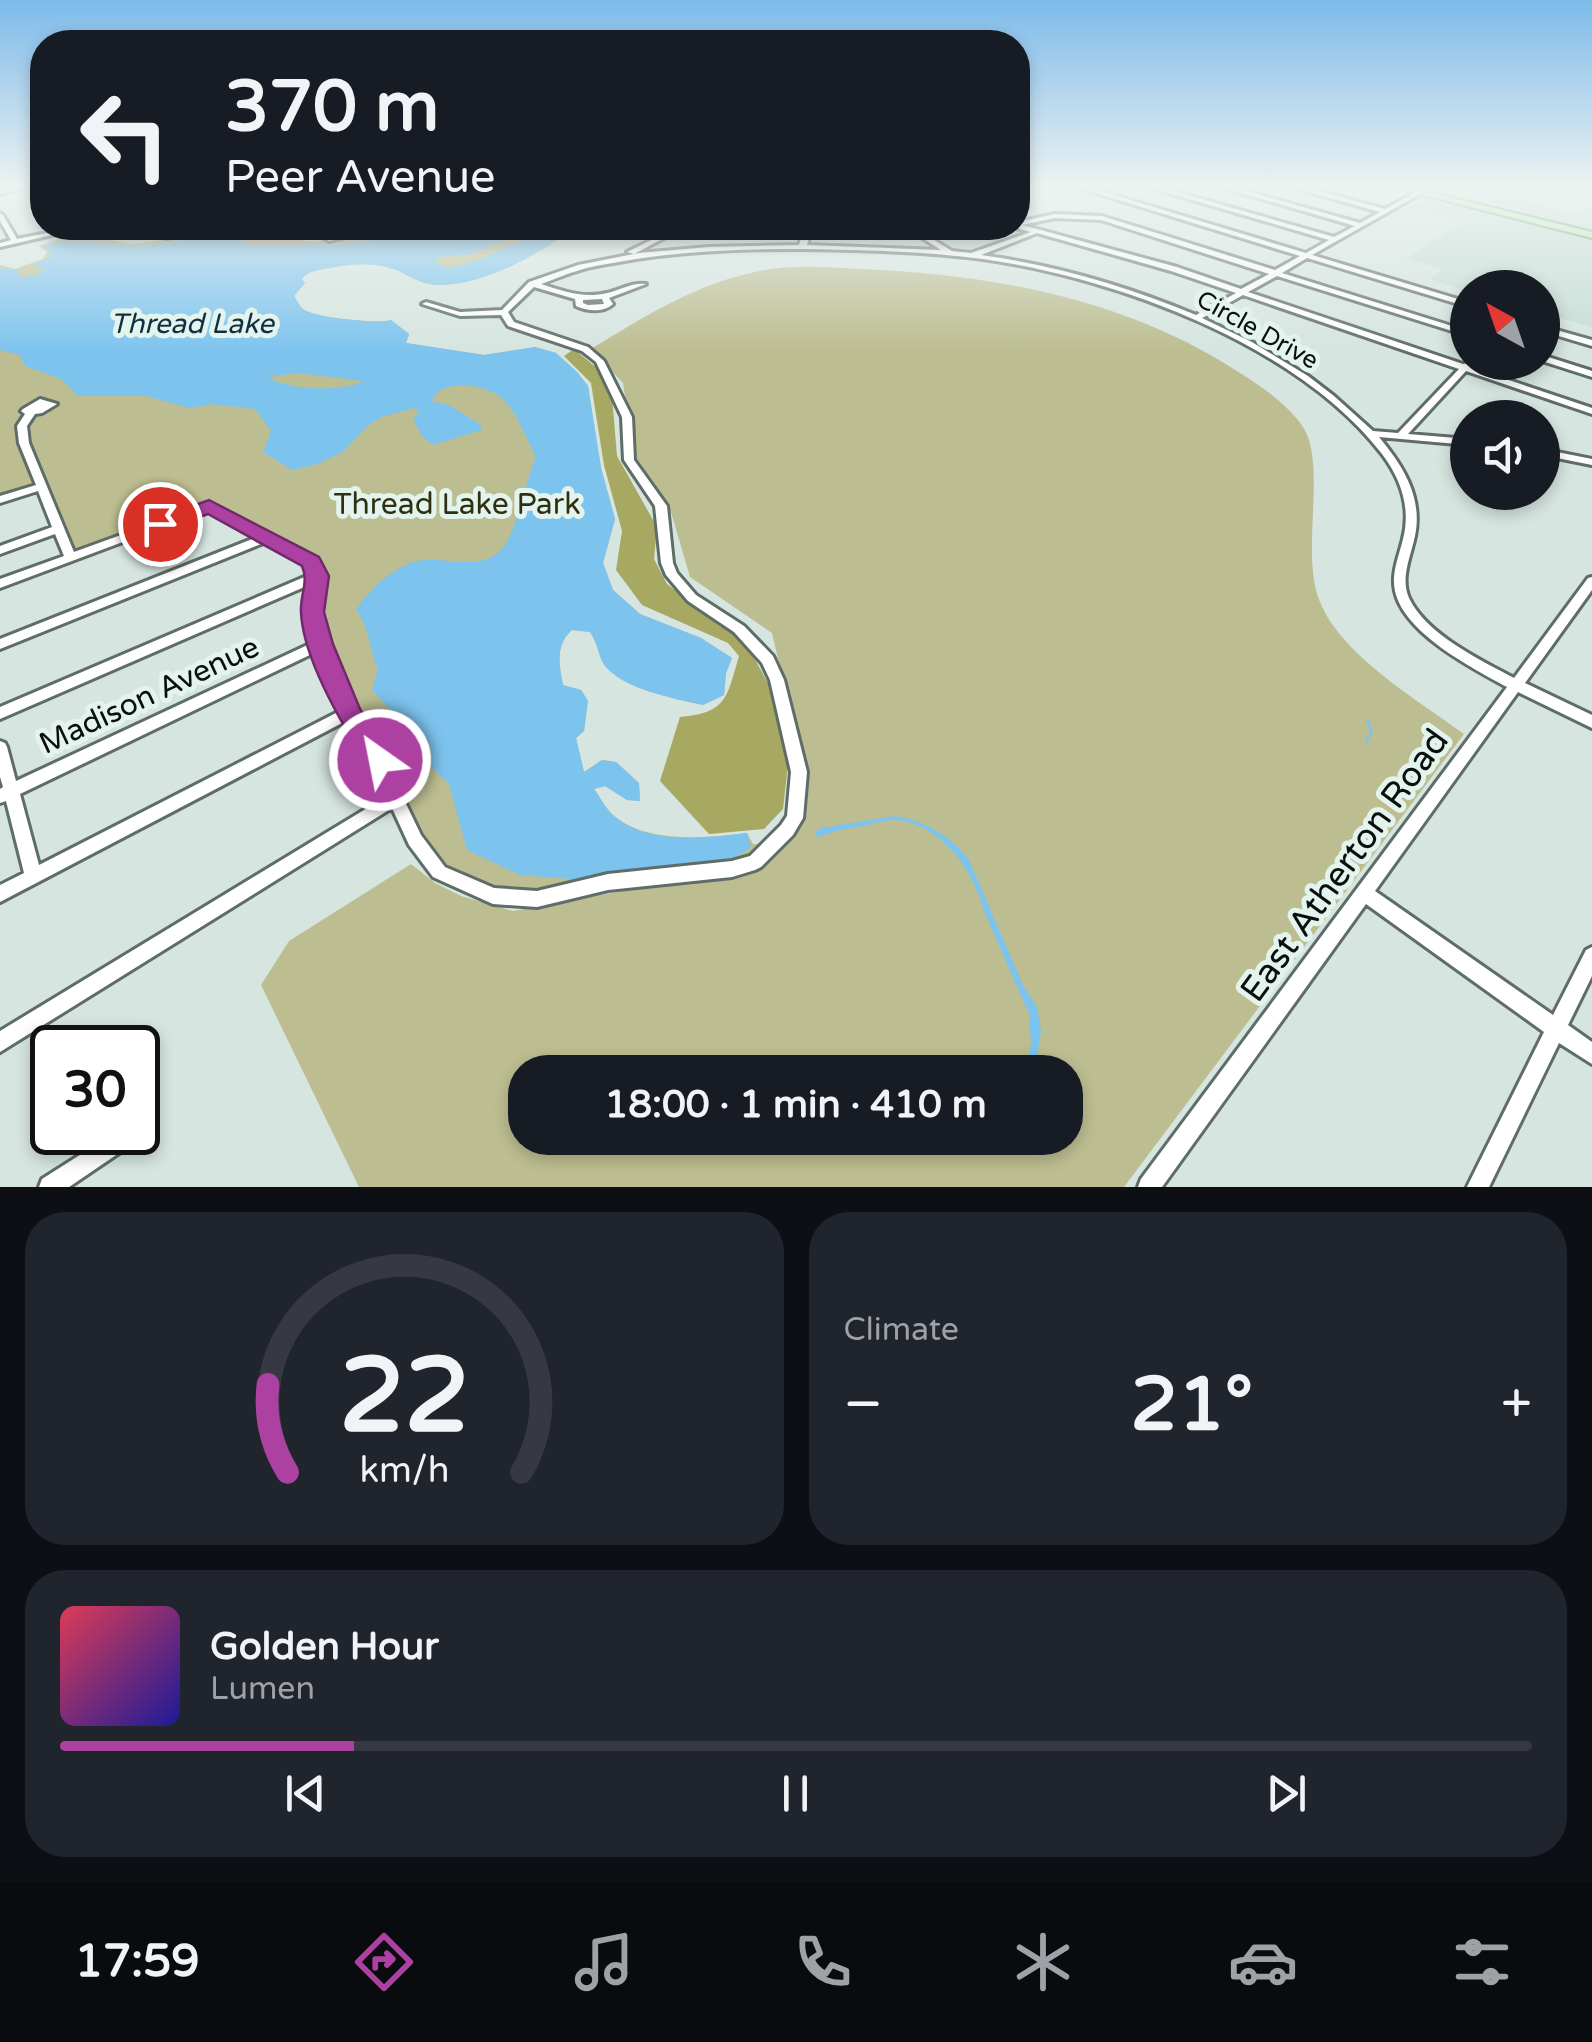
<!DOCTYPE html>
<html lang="en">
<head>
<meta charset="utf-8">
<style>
  :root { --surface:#171b24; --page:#20242c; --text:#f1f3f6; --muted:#9ea1a6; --line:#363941; --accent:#ac41a2 }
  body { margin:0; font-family:"Varela Round",sans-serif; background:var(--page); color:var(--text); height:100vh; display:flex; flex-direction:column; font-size:38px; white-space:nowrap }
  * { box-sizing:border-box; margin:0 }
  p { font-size:32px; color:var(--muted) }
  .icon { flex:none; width:55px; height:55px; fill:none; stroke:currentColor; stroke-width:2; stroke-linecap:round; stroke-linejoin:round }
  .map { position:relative; height:1187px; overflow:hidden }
  .side { display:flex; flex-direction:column; gap:25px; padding:25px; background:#0d0f14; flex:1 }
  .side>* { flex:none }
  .hud { position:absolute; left:30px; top:30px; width:1000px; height:210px; border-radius:40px; box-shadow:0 5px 15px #0003; background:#171b24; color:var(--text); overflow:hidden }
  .needle { width:65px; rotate:320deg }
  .fabs { position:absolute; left:1450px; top:270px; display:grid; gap:20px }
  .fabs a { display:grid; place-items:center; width:110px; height:110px; border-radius:50%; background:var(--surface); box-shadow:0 5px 15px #0003; font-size:50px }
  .speed { position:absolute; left:30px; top:1025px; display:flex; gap:20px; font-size:50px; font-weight:700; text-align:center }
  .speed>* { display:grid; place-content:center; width:130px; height:130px; border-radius:50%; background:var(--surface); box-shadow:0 5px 15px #0003; line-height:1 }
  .speed .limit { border:5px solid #111; border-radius:15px; background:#fff; color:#111 }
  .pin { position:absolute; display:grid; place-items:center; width:85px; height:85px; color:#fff; margin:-42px; border:5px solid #fff; border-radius:50%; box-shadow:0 2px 10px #0007 }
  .me { position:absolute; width:110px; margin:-55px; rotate:327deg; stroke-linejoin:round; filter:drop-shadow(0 0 8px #0008) }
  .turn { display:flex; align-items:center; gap:35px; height:210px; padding:0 30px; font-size:45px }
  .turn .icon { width:130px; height:130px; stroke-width:2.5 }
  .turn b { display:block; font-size:70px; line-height:85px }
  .big { font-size:75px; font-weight:700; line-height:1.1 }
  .side .card { flex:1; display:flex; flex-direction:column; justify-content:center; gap:15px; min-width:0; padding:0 35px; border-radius:40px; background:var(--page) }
  .side .dial { align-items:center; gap:0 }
  .dial svg { height:260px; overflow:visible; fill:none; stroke:var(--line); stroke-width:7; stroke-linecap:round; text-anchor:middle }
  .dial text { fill:var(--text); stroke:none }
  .song { display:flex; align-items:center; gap:30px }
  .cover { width:120px; height:120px; border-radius:15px; background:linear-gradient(135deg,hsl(350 70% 55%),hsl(240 70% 35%)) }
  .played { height:10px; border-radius:5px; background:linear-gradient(90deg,var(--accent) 20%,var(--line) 20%) }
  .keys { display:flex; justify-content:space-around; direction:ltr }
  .heat { display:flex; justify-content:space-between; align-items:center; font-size:55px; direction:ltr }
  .side .tiles { flex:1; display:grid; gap:25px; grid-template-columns:1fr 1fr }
  .card:last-child { grid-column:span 2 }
  .trip { position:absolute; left:508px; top:1055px; width:575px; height:100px; border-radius:40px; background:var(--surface); box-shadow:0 5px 15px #0003; font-weight:700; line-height:100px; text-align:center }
  .dock { display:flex; height:160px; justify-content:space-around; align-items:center; background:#090b0e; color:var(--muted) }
  .dock .icon { width:70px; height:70px }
  .dock .current { color:var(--accent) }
  .dock b { font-size:45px; color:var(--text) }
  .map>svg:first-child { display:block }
  .built { fill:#c4ddd4 }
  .green { fill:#bcbd90; fill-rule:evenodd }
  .forest { fill:#a7a861 }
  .water { fill:#7cc3ee; fill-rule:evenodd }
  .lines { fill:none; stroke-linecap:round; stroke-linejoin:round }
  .stream { stroke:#7cc3ee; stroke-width:2.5 }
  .minor-casing { stroke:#5f6d68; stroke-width:6 }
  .major-casing { stroke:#609958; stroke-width:4 }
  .minor { fill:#fff; fill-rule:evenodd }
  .major { fill:#bceeb3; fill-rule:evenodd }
  .route { fill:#ac41a2; stroke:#702a69; stroke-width:2.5 }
  .labels { text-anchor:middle; stroke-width:10; stroke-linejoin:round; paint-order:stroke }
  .far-street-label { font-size:25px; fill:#0a0f0d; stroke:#e3f3ed }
  .far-water-label { font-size:28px; font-style:italic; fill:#103042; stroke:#e3f3ed }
  .park-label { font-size:30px; fill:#303010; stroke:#e3f3ed }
  .street-label { font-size:30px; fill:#0a0f0d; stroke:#e3f3ed }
  .near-street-label { font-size:35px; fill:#0a0f0d; stroke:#e3f3ed }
</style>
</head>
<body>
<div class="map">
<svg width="1592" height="1187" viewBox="0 0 1592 1187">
  <rect width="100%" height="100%" fill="#d6e5e0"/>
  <g class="built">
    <polygon points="1405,186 1549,186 1508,211"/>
    <polygon points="1425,198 1592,239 1592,327 1543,313 1542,288 1468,288 1467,291 1430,279 1443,269 1406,259 1463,222 1408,207"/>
    <polygon points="1529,203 1575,214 1586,207 1592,208 1592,231 1514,213"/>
  </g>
  <path class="green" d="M88 228H101L110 240 134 244 232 229 314 242 383 228H577C538 253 490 283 442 285 423 285 415 279 399 271 377 262 352 263 330 268 319 270 309 270 302 279L305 283 294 296C297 300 299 306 303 309 314 318 379 324 391 320L409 334 406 343 484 355 535 347 556 353 577 372 588 386 601 468 615 519 603 563 613 590 640 614 701 638 732 658 726 673 724 695 703 705C676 699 616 688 602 661 598 652 597 642 590 632L572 630C555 645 559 665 563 685L581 690 588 701 584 731 576 738 584 772 602 760 616 762 639 783 640 801 627 800 605 786 594 789C600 797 606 809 613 815 646 844 707 838 747 833L753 844H761L804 796V769L772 633 690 577 671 512 635 459 623 383 591 349C644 317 693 285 755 272 789 264 825 267 860 269 987 274 1115 297 1224 363 1250 379 1282 398 1301 424 1329 461 1299 553 1320 602 1341 655 1419 701 1464 734L1124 1187H359L261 985 289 941 411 864 435 883 461 896 513 911 711 875 513 891C480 886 457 876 433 854L345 698 318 616 319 562 213 503 73 553 47 488 0 503V265L15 269 43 259 47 252 39 246 57 240 56 235ZM525 1072H1065V1138H525Z"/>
  <path class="forest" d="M574 349 598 369 612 396 617 456 657 527 654 559 667 584 746 643 769 685 788 765 783 809 764 829 709 834 660 781 680 717C728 713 727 696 739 656L728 643 642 605 616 570 622 531 604 465 591 383 564 356Z"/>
  <g class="water">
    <path d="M443 228H536L472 254 439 257 435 262 448 268C499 259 524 228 577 228 538 253 490 283 442 285 423 285 415 279 399 271 377 262 352 263 330 268 319 270 309 270 302 279L305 283 294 296C297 300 299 306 303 309 314 318 379 324 391 320L409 334 406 343 484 355 535 347 556 353 577 372 588 386 601 468 615 519 603 563 613 590 640 614 701 638 732 658 726 673 724 695 703 705C676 699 616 688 602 661 598 652 597 642 590 632L572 630C555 645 559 665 563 685L581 690 588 701 584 731 576 738 584 772 602 760 616 762 639 783 640 801 627 800 605 786 594 789C600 797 606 809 613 815 648 846 705 838 747 833L751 848 733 858 583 880 520 875 467 850 449 784 432 768 430 745 409 731 372 690 378 669C369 648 369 625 356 610 369 589 398 562 424 560 449 558 487 572 505 545 517 527 526 480 536 457 527 440 517 412 503 399 487 384 440 377 432 401L449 405 481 425V430L433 445 422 436 413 419 419 412 414 408 381 417 367 426 343 452 318 464 292 470 263 452 271 431 255 409 212 404 190 408 146 396H78L61 379 25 366 20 355 0 350V268L19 270 17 275 21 277 37 275 45 268 31 266 52 256 43 246 48 244C83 236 111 248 144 246 177 244 208 231 240 236L248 246 347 244ZM298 373 364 381C343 392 288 391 268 377Z"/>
    <path d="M895 816C924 820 951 836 969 860L1023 985 1037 1007 1041 1030 1035 1072H1026L1031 1043 1029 1014 983 909C974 870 939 822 894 820 884 820 873 824 863 826 847 829 832 830 818 838L815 834 820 828Z"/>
  </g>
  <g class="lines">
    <polyline class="stream" points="1366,742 1372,731 1367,720"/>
    <defs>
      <g id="minor">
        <polygon points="17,186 30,186 0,194 0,190"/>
        <path d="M1073 186H1084L1306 253 1329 240 1145 186H1156L1334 237 1355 226 1217 186H1228L1360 223 1380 212 1288 186H1300L1385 209 1416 192H1420V194L1312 255 1468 302V307L1307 258 1282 273 1468 331V336L1277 276 1248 292 1463 364 1470 363V367L1592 408V414L1466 371 1408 434 1468 439V445L1379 437C1403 466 1423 497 1415 536 1411 556 1400 578 1409 598 1426 634 1480 660 1514 678L1588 578 1592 577V590L1525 683 1592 715V728L1518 692 1375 891 1553 1015 1586 950 1592 947V976L1568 1025 1592 1042V1064L1559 1043 1489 1187H1467L1544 1032 1366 904 1162 1187H1138L1141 1179 1507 687C1472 668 1404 633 1395 591 1391 573 1399 556 1403 539 1411 508 1401 479 1382 454 1297 344 1117 278 983 259 923 251 862 250 802 249 739 249 675 251 613 263 601 265 588 267 577 271 565 274 553 280 541 284 563 291 584 299 607 293 620 290 633 282 646 284L609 298 613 304C603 313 587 311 576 306L575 299 534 287 508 312 514 322 588 347 604 361 632 417 634 460 667 506 673 563 677 573 696 595 744 626 773 656 784 680 807 772 803 818 793 835 761 867 755 870 732 877 608 890 537 907 493 904 433 877 409 845 392 808 0 1052V1031L387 796 361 740 346 721 0 902V885L24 873 6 801 0 803V789L3 787 0 777V741L5 743 7 747 16 781 314 642 308 626 309 585 0 719V707L309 575 307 564 266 542 0 649V639L257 537 208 510 0 588V579L64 556 55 534 0 554V546L52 527 38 491 0 503V496L36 485 19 443 17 426 25 414 21 411 23 409 40 399 57 404 42 413 35 414 27 426 29 443 74 552 209 503 316 559 324 576 321 579 322 626 354 710 372 733 421 835 445 867 494 888 537 891 608 874 732 861 750 856 781 825 787 816 791 772 770 680 762 663 734 632 688 601 666 575 661 563 655 506 624 460 622 417 596 362 582 351 508 326 501 315 460 316 422 304 426 302 460 312 502 310 529 282 578 265 639 253 709 247 799 245 801 238 796 228H802L809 238 807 245 941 250 907 228H914L952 251 971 253 1031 232 1016 228H1018V222L1055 214 1102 216 1275 270 1300 256ZM1055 218 1101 220 1269 274 1241 289 1177 267 1022 225ZM1037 233 1171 271 1236 293 1196 315C1127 286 1054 265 981 255ZM1243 295 1459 369 1398 433 1373 431 1334 396 1308 376 1252 342 1202 318ZM602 299 604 304 588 305 583 303V300ZM318 651 340 711 39 865 20 794Z"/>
        <polygon points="0,213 3,215 17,239 72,228 82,228 0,247 0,243 11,240 0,221"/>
        <polygon points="156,228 162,228 171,237 166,238"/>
        <polygon points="308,228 315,228 330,237 371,228 381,228 329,241"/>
        <polygon points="676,228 683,228 634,254 627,252"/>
        <polygon points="1542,326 1592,340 1592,346 1542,331"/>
        <polygon points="1542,355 1592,371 1592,377 1542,361"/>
        <polygon points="1542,449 1592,459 1592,465 1542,455"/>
        <polygon points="116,1132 125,1135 128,1142 125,1149 69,1187 39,1187 42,1179"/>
      </g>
      <polygon id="major" points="1388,186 1404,186 1592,232 1592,238"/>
    </defs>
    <use href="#minor" class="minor-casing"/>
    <use href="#major" class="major-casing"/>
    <use href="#minor" class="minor"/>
    <use href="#major" class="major"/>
  </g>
  <linearGradient id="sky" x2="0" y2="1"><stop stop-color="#7dbaea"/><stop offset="0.53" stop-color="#edf3f1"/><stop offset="1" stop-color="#edf3f1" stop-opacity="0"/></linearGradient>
  <rect width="1592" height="353" fill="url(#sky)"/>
  <path class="route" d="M209 500 319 557 329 576 324 612 333 644 360 709 393 760 389 768 380 771 370 768C344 728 303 660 301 612 300 595 309 582 302 566L208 514 160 531 150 524 153 520Z"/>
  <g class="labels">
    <g class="far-street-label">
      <text transform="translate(1258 329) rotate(29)" y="9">Circle Drive</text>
    </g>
    <g class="far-water-label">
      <text x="192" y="333">Thread Lake</text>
    </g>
    <g class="park-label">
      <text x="457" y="514">Thread Lake Park</text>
    </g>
    <g class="street-label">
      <text transform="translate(149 695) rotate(-25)" y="10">Madison Avenue</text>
    </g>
    <g class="near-street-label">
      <text transform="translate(1344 865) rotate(-54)" y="12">East Atherton Road</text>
    </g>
  </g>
</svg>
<div class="fabs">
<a><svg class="needle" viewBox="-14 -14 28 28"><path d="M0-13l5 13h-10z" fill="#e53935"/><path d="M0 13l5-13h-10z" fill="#9ea1a6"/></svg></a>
<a><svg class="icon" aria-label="sound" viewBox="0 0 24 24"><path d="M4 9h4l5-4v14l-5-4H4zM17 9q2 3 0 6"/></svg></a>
</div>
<div class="speed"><div class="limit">30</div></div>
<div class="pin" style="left:160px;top:524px;background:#d93025"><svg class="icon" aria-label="arrive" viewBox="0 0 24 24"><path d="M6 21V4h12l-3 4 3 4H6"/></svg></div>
<svg class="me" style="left:380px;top:760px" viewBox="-20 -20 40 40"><circle r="17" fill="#ac41a2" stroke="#fff" stroke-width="3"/><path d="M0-11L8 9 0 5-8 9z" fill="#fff"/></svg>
<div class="trip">18:00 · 1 min · 410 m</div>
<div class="hud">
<div class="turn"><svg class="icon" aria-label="left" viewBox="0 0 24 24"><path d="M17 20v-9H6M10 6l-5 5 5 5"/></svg><div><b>370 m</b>Peer Avenue</div></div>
</div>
</div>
<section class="side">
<div class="tiles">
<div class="card dial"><svg viewBox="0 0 100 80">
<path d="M14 69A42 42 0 1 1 86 69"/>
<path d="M14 69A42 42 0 0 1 8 42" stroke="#ac41a2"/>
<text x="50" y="56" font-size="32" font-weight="700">22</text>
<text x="50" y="72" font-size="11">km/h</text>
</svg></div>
<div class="card"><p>Climate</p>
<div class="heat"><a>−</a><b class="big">21°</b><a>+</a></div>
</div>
<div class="card">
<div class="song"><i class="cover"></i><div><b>Golden Hour</b><p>Lumen</p></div></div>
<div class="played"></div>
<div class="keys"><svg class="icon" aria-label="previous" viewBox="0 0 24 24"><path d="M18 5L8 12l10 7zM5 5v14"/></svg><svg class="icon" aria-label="pause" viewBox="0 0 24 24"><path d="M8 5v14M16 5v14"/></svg><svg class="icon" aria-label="next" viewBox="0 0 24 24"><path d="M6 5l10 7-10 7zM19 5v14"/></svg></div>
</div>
</div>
</section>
<nav class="dock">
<b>17:59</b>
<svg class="icon current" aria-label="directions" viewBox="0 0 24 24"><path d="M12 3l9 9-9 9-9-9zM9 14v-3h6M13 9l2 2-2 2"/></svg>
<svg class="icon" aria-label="music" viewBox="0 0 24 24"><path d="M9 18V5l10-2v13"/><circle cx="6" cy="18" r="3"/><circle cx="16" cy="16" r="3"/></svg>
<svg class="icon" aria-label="phone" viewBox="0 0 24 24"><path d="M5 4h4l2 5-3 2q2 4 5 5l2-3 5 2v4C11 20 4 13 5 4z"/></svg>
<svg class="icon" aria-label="climate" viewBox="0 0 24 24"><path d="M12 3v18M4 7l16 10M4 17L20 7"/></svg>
<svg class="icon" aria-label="car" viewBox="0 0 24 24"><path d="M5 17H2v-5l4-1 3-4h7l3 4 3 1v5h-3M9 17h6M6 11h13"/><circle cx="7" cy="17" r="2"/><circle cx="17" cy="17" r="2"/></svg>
<svg class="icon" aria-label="filters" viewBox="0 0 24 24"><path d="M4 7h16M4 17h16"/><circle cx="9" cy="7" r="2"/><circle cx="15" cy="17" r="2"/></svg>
</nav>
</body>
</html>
